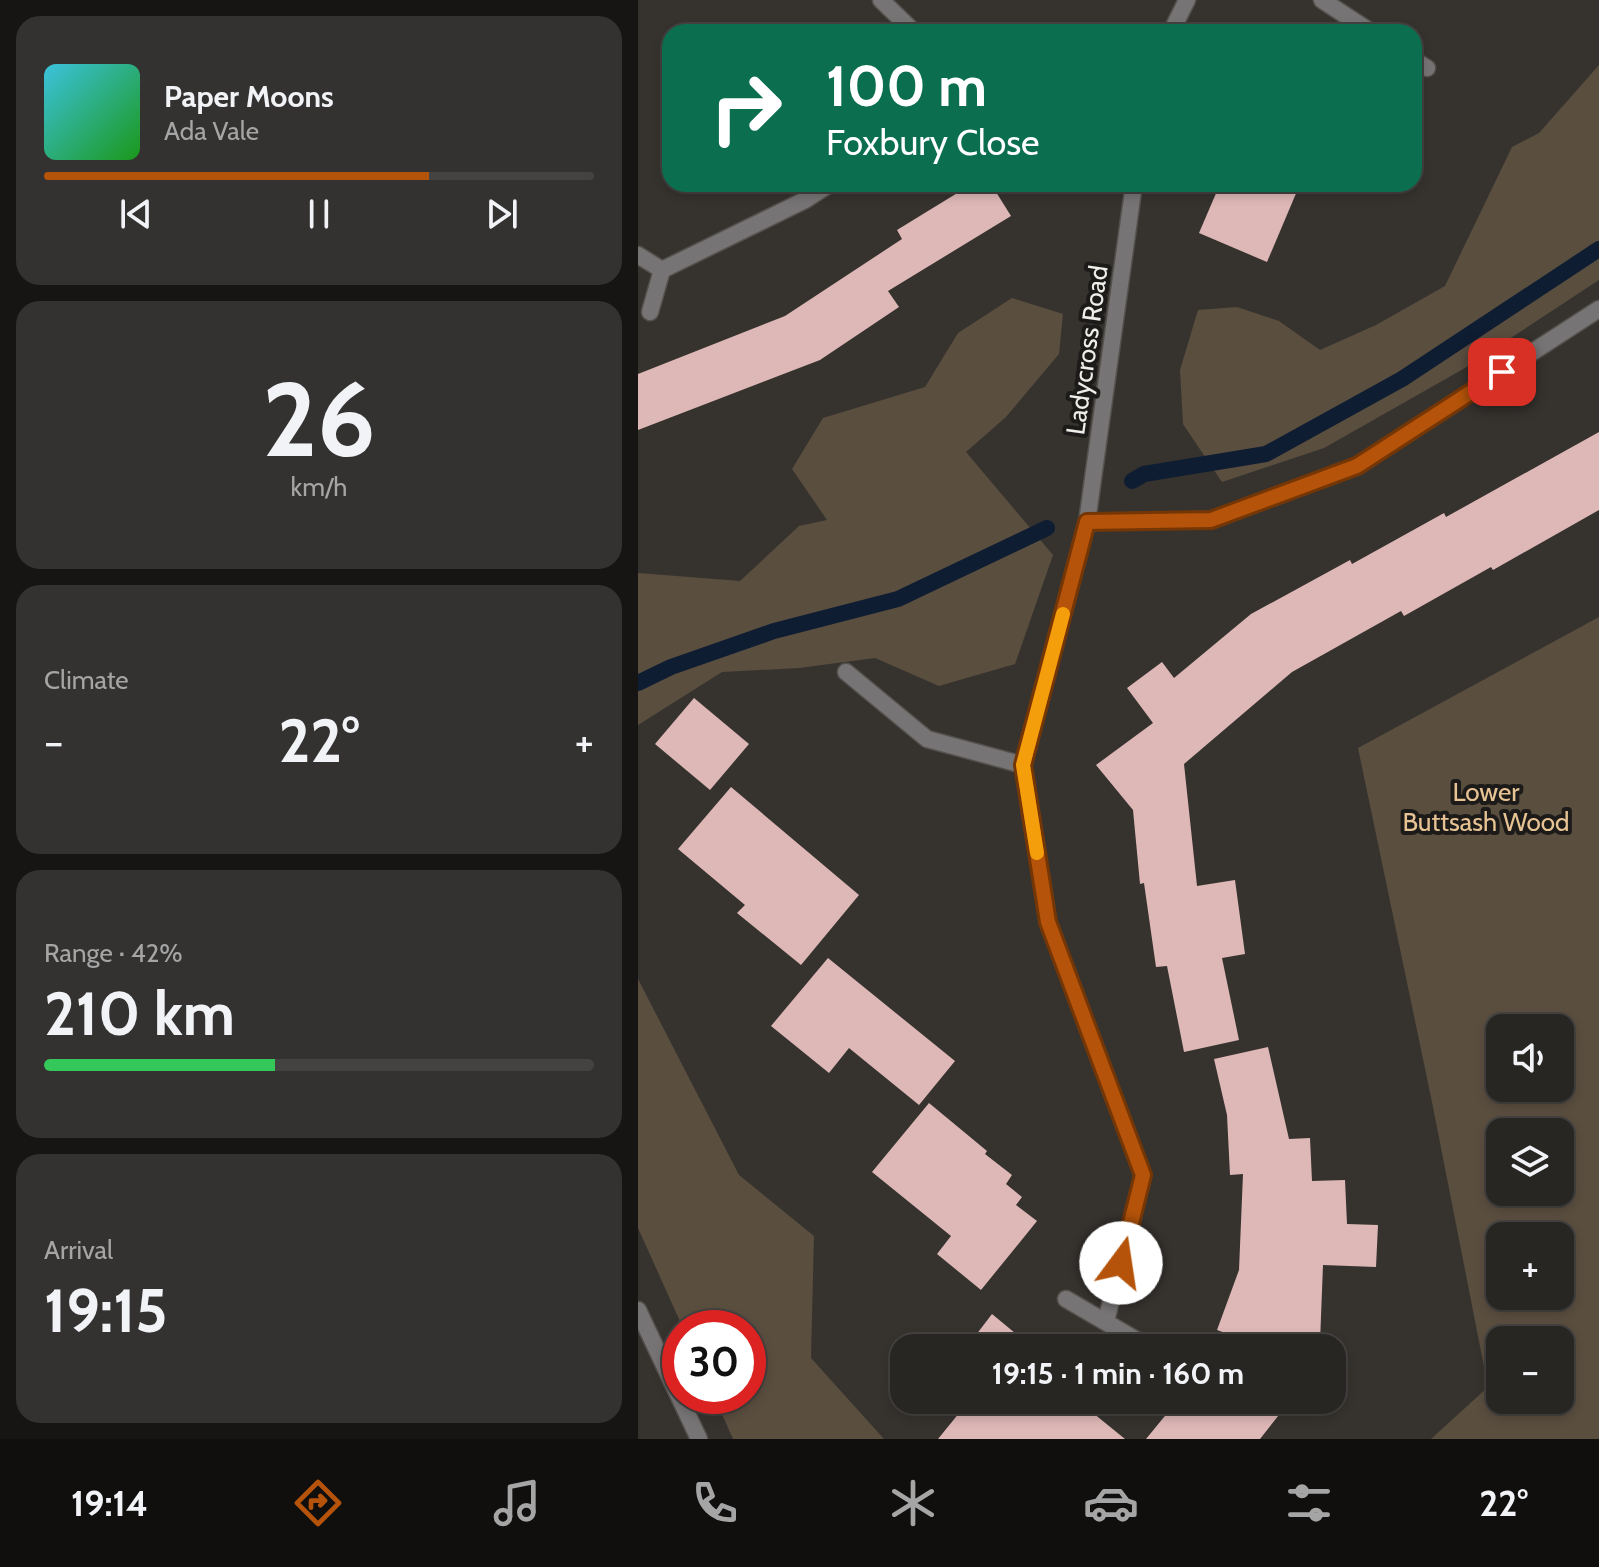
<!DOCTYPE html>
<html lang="en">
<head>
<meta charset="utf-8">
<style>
  :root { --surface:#282623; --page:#343230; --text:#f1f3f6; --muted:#a5a5a6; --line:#444341; --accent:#b45309 }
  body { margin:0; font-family:Cabin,sans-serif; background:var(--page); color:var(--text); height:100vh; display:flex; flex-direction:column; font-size:30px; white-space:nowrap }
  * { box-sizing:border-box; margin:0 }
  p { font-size:26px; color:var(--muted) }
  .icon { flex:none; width:44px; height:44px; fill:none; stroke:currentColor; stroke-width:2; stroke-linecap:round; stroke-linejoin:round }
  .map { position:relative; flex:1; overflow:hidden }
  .sheet { display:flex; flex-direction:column; gap:16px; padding:16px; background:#161513; width:638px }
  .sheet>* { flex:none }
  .guide { position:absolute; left:24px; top:24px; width:760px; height:168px; border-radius:24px; box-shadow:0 4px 12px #0003,0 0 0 2px var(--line); background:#0b6e4f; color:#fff; overflow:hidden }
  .tools { position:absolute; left:848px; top:1014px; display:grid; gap:16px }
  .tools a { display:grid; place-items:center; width:88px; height:88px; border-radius:16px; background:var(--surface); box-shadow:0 4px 12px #0003,0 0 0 2px var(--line); font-size:40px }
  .speed { position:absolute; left:24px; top:1310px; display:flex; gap:16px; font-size:40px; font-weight:700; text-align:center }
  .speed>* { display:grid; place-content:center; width:104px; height:104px; border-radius:50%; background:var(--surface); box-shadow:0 4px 12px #0003,0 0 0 2px var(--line); line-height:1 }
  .speed .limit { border:12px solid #d22; background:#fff; color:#111 }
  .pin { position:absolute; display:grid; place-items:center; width:68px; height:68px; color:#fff; margin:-34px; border-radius:16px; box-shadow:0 4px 12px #0006 }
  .me { position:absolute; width:88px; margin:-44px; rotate:14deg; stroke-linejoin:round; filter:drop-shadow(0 0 6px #0008) }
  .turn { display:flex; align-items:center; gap:28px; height:168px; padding:0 32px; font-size:36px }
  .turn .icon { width:104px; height:104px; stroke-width:2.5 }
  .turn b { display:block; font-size:56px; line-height:68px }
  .big { font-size:60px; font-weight:700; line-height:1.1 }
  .sheet .tile { flex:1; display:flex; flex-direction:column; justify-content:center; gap:12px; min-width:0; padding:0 28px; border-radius:24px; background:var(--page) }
  .sheet .dial { align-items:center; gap:0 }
  .dial b { font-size:104px; line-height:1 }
  .song { display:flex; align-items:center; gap:24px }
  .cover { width:96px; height:96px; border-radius:12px; background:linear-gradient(135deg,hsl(190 70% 55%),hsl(120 70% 35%)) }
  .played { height:8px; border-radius:4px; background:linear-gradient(90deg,var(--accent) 70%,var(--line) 70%) }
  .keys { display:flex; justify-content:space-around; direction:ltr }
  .heat { display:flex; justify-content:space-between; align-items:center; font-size:44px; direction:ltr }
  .charge { height:12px; border-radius:6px; background:linear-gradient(90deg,#34c759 42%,var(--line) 0) }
  .trip { position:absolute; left:252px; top:1334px; width:456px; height:80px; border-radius:24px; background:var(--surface); box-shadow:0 4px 12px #0003,0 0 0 2px var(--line); font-weight:700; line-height:80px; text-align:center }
  .menu { display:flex; height:128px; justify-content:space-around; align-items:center; background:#100f0e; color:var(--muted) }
  .menu .icon { width:56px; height:56px }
  .menu .on { color:var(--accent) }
  .menu b { font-size:36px; color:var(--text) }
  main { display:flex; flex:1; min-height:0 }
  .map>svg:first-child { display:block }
  .green { fill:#5a4e3f; fill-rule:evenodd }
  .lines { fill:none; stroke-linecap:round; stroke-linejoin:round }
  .stream { stroke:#0f1d32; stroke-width:16 }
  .building { fill:#deb8b7 }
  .service-casing { stroke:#54514d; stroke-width:19 }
  .minor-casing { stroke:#54514d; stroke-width:19 }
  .tertiary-casing { stroke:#54514d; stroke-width:19 }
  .service { stroke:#777475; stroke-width:16 }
  .minor { stroke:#777475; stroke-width:16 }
  .tertiary { stroke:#777475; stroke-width:16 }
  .route-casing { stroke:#753606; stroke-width:20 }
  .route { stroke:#b45309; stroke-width:14 }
  .slow { stroke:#f59e0b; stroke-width:14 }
  .labels { text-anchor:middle; stroke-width:8; stroke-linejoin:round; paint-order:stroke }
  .street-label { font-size:26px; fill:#efeeeb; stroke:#1c1b19 }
  .park-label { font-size:26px; fill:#e7c293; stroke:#1c1b19 }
</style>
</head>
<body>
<main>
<section class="sheet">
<div class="tile">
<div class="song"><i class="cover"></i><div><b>Paper Moons</b><p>Ada Vale</p></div></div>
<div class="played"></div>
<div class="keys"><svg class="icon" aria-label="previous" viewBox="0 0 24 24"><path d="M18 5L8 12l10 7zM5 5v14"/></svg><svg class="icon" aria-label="pause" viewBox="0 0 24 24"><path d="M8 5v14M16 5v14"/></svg><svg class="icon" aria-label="next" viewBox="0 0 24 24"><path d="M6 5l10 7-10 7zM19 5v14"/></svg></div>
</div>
<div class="tile dial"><b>26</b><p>km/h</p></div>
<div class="tile"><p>Climate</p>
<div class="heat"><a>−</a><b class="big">22°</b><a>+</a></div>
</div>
<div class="tile"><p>Range · 42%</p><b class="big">210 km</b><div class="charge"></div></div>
<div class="tile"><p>Arrival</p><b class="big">19:15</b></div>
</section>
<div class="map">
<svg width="961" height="1439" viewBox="0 0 961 1439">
  <rect width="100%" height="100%" fill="#36332f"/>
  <g class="green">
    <polygon points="961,65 961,280 827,368 686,448 584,482 545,424 542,370 560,310 599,307 641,321 682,350 738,325 807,286 874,147 901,133"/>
    <polygon points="374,298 425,314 421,354 368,417 328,452 415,555 377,664 301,686 237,658 161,668 84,672 0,725 0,573 102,581 161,526 189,520 154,469 185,418 287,387 320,333"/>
    <path d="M961 617V1439H793L850 1387 794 1102 720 748ZM922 1028V1088H862V1028ZM922 1132V1192H862V1132ZM922 1236V1296H862V1236ZM922 1340V1400H862V1340Z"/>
    <polygon points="0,979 101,1175 176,1236 173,1358 246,1439 95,1439 76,1396 110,1396 110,1328 45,1328 0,1228"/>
  </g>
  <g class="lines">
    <g class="stream">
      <polyline points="494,481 506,474 628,454 764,379 961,249"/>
      <polyline points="0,683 33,667 136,631 260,599 409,528"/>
    </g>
  </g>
  <g class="building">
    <polygon points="334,184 353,184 373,216 250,291 261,307 182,360 0,430 0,374 147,316 264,239 259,230"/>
    <polygon points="582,184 662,184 629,262 561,233"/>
    <polygon points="961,432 961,510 855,570 853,567 766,616 763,611 654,672 546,764 559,886 597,880 607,954 584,958 601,1040 546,1052 529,966 518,967 506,883 502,884 495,810 458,765 515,723 489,688 524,662 536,678 613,614 712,560 714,564 806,513 808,517"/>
    <polygon points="56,698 111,744 72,790 17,744"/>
    <polygon points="93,787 221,895 163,965 99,913 107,905 40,849"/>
    <polygon points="190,958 317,1061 281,1105 211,1048 191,1073 133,1026"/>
    <polygon points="630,1047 651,1139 672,1138 674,1181 707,1180 709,1224 740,1225 738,1267 685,1265 682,1342 690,1345 689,1348 597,1348 601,1338 579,1330 601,1270 605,1174 592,1175 589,1115 576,1059"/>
    <polygon points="291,1103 349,1151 347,1154 374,1175 368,1184 384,1197 378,1205 399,1221 343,1290 299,1254 313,1236 234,1172"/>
    <polygon points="354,1314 395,1348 328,1348"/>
    <polygon points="317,1400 439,1400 487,1439 300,1439 326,1407"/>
    <polygon points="540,1400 670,1400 665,1413 648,1406 622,1439 508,1439"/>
  </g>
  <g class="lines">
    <defs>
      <g id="service">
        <polyline points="684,0 733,32"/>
        <polyline points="776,60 789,68"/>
      </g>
      <g id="minor">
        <polyline points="243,0 276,32"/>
        <polyline points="533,32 549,0"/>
        <polyline points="0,255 24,270 167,200 192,184"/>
        <polyline points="12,312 24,270"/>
        <polyline points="449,522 573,520 719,466 961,309"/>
        <polyline points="208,672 289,739 385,765"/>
        <polyline points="428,1299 512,1348"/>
        <polyline points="468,1321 505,1175 410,922 385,765 449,522 496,184"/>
      </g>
      <polyline id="tertiary" points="0,1310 61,1439"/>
    </defs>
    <use href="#service" class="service-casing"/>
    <use href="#minor" class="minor-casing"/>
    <use href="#tertiary" class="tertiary-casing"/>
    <use href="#service" class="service"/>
    <use href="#minor" class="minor"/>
    <use href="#tertiary" class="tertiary"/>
  </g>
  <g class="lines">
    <defs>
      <polyline id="route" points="483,1263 505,1175 410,922 385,765 449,522 573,520 719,466 864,372"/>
    </defs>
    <use href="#route" class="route-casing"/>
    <use href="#route" class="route"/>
    <polyline class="slow" points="399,853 385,765 425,614"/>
  </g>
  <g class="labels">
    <g class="street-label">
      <text transform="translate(449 350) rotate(-82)" y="9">Ladycross Road</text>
    </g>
    <g class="park-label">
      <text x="848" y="801">Lower<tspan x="848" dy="30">Buttsash Wood</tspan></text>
    </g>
  </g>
</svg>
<div class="tools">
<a><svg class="icon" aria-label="sound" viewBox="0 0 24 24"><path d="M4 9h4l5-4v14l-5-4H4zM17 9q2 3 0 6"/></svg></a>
<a><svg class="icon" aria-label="layers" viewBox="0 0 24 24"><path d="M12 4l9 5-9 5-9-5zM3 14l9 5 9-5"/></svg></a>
<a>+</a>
<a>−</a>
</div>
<div class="speed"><div class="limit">30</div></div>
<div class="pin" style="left:864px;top:372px;background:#d93025"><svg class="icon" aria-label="arrive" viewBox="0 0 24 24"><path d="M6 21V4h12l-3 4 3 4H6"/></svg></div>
<svg class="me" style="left:483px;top:1263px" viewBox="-20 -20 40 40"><circle r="19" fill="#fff"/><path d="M0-13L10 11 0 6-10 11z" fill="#b45309"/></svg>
<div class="trip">19:15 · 1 min · 160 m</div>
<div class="guide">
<div class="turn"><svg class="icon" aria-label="right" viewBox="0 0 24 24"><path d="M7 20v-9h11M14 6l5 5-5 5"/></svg><div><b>100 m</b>Foxbury Close</div></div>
</div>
</div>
</main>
<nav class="menu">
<b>19:14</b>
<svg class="icon on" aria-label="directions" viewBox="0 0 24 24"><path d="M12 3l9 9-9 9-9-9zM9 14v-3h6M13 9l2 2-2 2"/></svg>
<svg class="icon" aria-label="music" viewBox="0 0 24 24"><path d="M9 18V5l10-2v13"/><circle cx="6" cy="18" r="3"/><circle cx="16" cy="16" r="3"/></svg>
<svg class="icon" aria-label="phone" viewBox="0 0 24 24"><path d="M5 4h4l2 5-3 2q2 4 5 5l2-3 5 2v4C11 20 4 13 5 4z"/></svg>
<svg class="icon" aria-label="climate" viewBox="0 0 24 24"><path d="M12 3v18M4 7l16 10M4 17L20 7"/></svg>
<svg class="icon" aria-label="car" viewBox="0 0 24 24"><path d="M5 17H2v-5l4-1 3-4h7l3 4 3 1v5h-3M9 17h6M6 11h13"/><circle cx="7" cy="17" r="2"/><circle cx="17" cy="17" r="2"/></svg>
<svg class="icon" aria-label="filters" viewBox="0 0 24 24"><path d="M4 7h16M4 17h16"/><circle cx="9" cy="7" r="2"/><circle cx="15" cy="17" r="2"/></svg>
<b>22°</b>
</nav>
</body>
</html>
